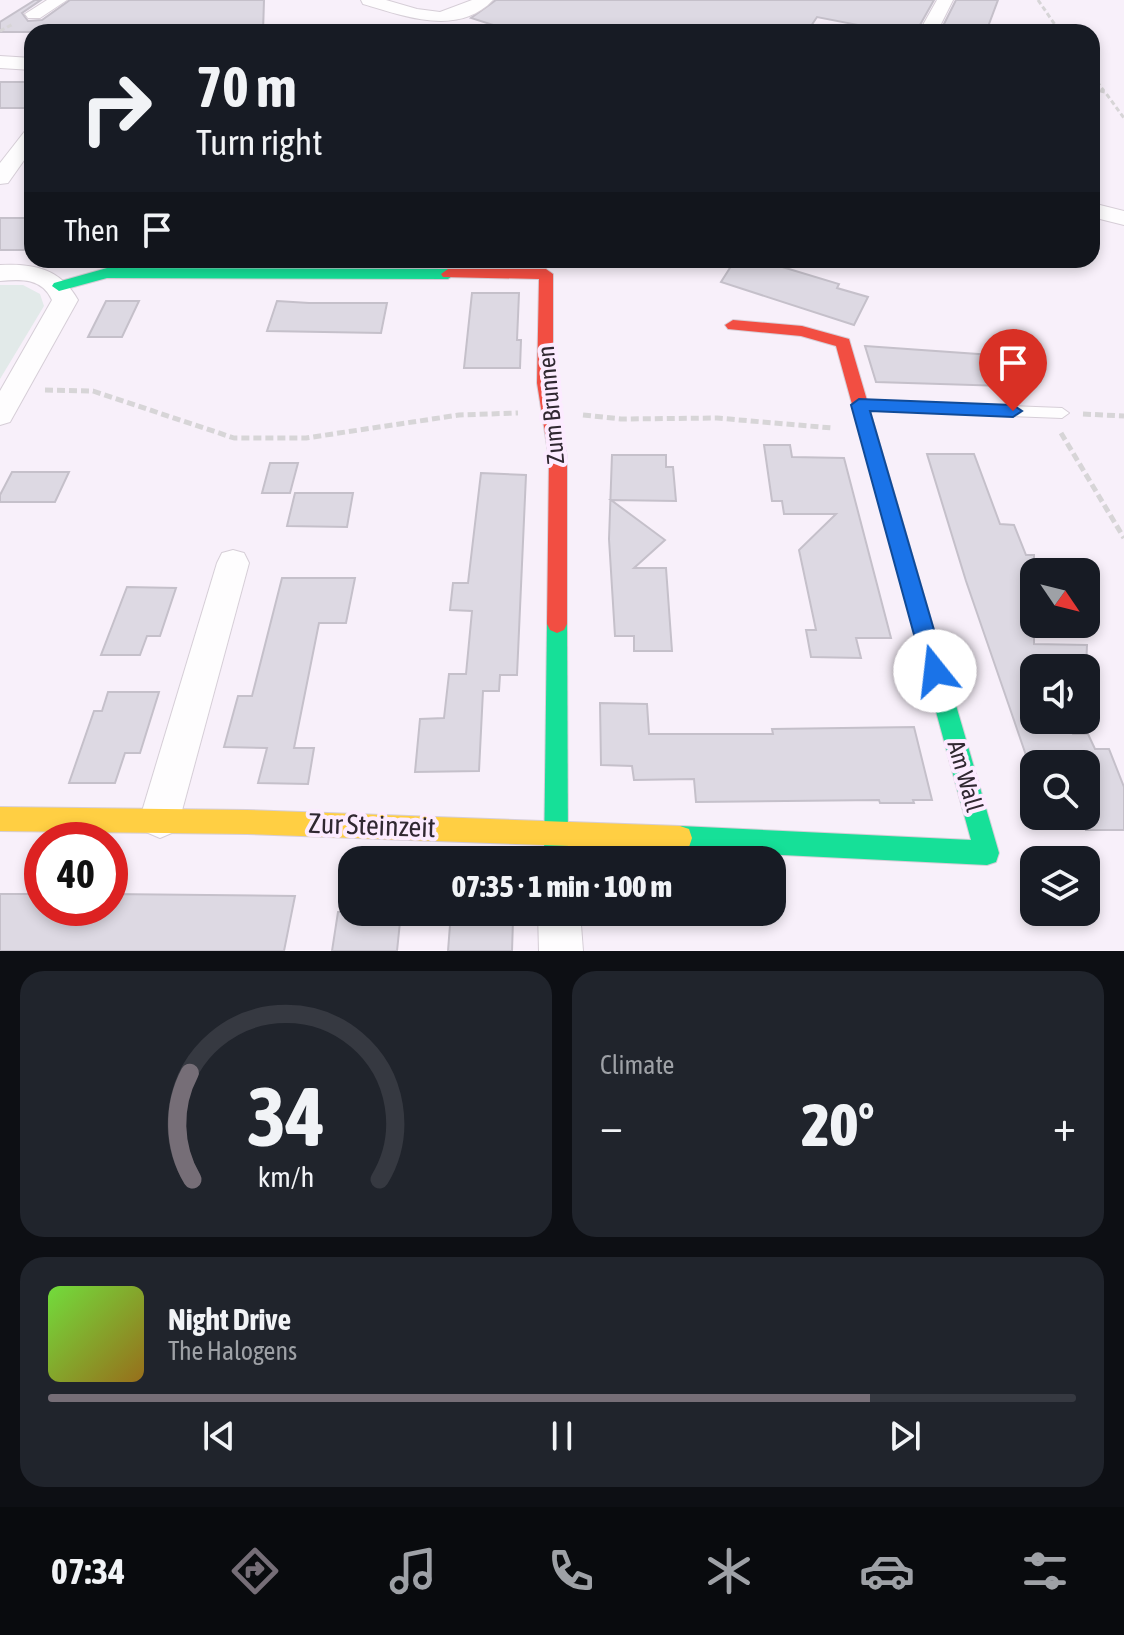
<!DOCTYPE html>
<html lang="en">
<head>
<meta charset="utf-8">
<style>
  :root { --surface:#171b24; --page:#20242c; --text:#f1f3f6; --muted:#9ea1a6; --line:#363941; --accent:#766e77 }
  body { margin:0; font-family:"Asap Condensed",sans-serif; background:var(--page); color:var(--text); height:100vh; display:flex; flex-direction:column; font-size:30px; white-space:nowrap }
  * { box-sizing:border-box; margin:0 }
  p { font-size:26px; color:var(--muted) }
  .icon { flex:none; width:44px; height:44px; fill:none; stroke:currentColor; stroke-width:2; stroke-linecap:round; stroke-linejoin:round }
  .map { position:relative; height:951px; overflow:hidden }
  .details { display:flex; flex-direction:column; gap:20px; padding:20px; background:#0d0f14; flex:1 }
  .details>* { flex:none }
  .guide { position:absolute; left:24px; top:24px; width:1076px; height:244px; border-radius:24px; box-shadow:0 4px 12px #0003; background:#171b24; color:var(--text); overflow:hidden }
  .needle { width:52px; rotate:125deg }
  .buttons { position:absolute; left:1020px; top:558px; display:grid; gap:16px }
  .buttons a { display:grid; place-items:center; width:80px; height:80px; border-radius:16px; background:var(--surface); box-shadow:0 4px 12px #0003; font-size:40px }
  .speed { position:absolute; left:24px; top:822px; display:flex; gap:16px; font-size:40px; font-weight:700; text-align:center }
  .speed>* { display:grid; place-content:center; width:104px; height:104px; border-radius:50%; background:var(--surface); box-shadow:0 4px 12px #0003; line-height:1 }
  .speed .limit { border:12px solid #d22; background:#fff; color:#111 }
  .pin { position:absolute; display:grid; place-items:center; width:68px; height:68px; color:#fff; margin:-82px -34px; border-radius:50% 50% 50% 0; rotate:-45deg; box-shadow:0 0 8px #0007 }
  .pin .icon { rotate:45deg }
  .me { position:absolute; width:88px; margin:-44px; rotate:344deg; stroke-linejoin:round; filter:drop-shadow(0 0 6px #0008) }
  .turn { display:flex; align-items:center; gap:28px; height:168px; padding:0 40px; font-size:36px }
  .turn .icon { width:104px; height:104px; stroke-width:2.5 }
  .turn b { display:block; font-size:56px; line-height:68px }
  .then { display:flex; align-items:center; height:76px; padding:0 40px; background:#0003; gap:16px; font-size:30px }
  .big { font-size:60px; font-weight:800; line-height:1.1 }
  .details .card { flex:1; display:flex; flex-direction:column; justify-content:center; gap:12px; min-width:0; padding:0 28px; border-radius:24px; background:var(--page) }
  .details .dial { align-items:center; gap:0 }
  .dial svg { height:208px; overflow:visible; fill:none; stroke:var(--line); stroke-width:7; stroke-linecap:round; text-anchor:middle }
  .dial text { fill:var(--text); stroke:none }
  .song { display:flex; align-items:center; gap:24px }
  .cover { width:96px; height:96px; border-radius:12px; background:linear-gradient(135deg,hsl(100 70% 55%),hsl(40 70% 35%)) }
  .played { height:8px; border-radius:4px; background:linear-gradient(90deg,var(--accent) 80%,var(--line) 80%) }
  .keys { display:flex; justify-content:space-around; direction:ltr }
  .heat { display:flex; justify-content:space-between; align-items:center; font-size:44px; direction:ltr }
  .details .tiles { flex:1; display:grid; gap:20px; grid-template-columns:1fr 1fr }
  .card:last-child { grid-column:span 2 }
  .trip { position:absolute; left:338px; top:846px; width:448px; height:80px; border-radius:24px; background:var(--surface); box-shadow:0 4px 12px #0003; font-weight:800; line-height:80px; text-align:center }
  .tab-bar { display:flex; height:128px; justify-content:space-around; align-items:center; background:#090b0e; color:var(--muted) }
  .tab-bar .icon { width:56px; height:56px }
  .tab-bar .active { color:var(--accent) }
  .tab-bar b { font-size:36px; color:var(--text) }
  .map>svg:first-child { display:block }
  .green { fill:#e2eae9 }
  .building { fill:#ddd9e3; stroke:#c5c0ca; stroke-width:2 }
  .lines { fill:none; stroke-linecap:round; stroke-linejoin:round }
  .lane-casing { stroke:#d6ced7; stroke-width:2 }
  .street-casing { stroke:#d6ced7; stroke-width:2 }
  .fast-casing { stroke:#d6ced7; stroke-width:2 }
  .slow-casing { stroke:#d6ced7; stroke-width:2 }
  .jam-casing { stroke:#d6ced7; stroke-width:2 }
  .path-far1 { stroke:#d7d5d7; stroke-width:3; stroke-dasharray:5 3; stroke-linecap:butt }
  .path { stroke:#d7d5d7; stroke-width:5; stroke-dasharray:8 4; stroke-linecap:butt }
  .lane { fill:#fefdfe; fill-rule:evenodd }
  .street { fill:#fefdfe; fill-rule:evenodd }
  .fast { fill:#16e098; fill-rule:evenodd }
  .slow { fill:#ffcf43; fill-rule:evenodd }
  .jam { fill:#f24e42; fill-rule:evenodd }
  .route { fill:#1a73e8; stroke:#114b97; stroke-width:2 }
  .labels { text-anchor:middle; stroke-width:8; stroke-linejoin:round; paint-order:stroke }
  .street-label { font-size:24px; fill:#302831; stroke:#fcebff }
  .near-street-label { font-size:28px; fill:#302831; stroke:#fcebff }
</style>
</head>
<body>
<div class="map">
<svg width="1124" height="951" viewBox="0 0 1124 951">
  <rect width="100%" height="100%" fill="#f8f0fa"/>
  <polygon class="green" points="0,285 23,285 40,294 44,306 0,379"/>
  <g class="building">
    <polygon points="35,0 41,0 22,13 28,21 42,20 70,0 264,0 263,32 0,32 0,22"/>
    <polygon points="496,0 934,0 916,32 894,32 817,17 807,32 515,32 471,18"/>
    <polygon points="956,0 998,0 986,32 940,32"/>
    <rect x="0" y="82" width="32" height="26"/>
    <polygon points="0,218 32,218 32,239 25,250 0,250"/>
    <polygon points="735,260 759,260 839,284 837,288 868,297 854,325 721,282"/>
    <polygon points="472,293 519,293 517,340 521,340 520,368 464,368"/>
    <polygon points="106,301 139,301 122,337 88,337"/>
    <polygon points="277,301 309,303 387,303 381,333 267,331"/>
    <polygon points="865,346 992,355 1004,386 876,382"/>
    <polygon points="764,445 790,445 792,457 844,458 891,638 856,638 861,658 811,657 806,630 816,630 799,550 836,514 784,514 782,501 772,501"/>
    <polygon points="927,454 974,454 1000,524 1014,525 1026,555 1034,555 1034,644 1087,645 1086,668 1034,668 1034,720 1068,720 1073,734 1088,734 1095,749 1109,749 1124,787 1124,830 1086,830 1086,764 1029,764 966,581"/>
    <polygon points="612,455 666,455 666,467 673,467 676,501 611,500 665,540 634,568 666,568 672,651 634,651 634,636 615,636 609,539"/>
    <polygon points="270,463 298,463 290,493 262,493"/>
    <polygon points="12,472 69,472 55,502 0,502 0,495"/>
    <polygon points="481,473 526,475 517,675 500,675 499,691 483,691 479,771 415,772 420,719 444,718 449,674 466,674 472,611 450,610 453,583 468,583"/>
    <polygon points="295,493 353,493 347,527 287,526"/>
    <polygon points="282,578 355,578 346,623 319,623 294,748 314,748 308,784 258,783 267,748 224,747 238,696 252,696"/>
    <polygon points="127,587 176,588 160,636 147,636 140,655 101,655"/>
    <polygon points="108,692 159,692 140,753 125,753 115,783 69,783 94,711 102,711"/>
    <polygon points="600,703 647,704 649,734 773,734 772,729 914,727 932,800 913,800 914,803 880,803 879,800 696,802 694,779 634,780 632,766 601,765"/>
    <polygon points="0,894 42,894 42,908 110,908 110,894 295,896 284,951 0,951"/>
    <polygon points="338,912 401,912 397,951 332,951"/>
    <polygon points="451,912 506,912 513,920 512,951 448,951"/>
  </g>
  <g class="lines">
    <defs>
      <polygon id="lane" points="864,400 1062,408 1069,413 1062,418 864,410 857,405"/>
      <g id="street">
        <polygon points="47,0 67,0 40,18 28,18 25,14"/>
        <path d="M361 0H386L417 9 440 12 472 0H493C458 37 404 16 363 4Z"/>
        <polygon points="937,0 953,0 937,32 919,32"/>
        <polygon points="0,56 32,58 32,70 0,68"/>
        <polygon points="32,129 32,149 8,183 0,184 0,163 25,131"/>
        <polygon points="1092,203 1124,211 1124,225 1092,217"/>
        <path d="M0 265C34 263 61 269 78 300L10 422 0 425V391L52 300C42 278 21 279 0 281Z"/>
        <polygon points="233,550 244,553 249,563 180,818 174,832 160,838 146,832 140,818 217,563 222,553"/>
        <polygon points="538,912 580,912 583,951 539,951"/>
      </g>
      <g id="fast">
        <polygon points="107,268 448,269 455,274 448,279 107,278 59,291 52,286 54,283"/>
        <polygon points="889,499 896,501 898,506 999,853 996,862 987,865 680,850 671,847 668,838 671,829 680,826 971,840 880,506 882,501"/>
        <polygon points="557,615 564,618 567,624 568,859 544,860 547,624 550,618"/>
      </g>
      <polygon id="slow" points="0,807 247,810 680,826 689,829 692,838 689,847 680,850 247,834 0,831"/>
      <g id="jam">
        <polygon points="448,269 546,269 553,274 553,383 567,458 567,624 564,630 557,633 550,630 547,624 549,458 537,383 539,279 443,277 441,274"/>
        <polygon points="733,320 802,326 849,339 898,506 896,511 882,511 880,506 836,346 801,336 728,329 725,325"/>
      </g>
    </defs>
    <use href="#lane" class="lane-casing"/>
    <use href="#street" class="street-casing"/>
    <use href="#fast" class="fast-casing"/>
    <use href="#slow" class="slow-casing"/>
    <use href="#jam" class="jam-casing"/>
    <g class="path-far1">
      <polyline points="1038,0 1060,32"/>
      <polyline points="0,31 13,24"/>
      <polyline points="1092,75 1104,91"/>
      <polyline points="1092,89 1105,92 1124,118"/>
    </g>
    <g class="path">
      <polyline points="45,390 93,391 234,438 306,438 459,415 518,413"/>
      <polyline points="1083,414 1124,416"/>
      <polyline points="583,415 621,419 717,418 832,428"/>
      <polyline points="1061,433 1124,538"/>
    </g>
    <use href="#lane" class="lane"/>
    <use href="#street" class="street"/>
    <use href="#fast" class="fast"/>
    <use href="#slow" class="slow"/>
    <use href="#jam" class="jam"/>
  </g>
  <polygon class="route" points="859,399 1013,405 1022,411 1013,417 870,411 946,671 942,678 935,681 927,678 924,671 851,405"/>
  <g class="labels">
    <g class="street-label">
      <text transform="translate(551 405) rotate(-95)" y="8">Zum Brunnen</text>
      <text transform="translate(965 776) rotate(74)" y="8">Am Wall</text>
    </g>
    <g class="near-street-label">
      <text transform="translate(372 825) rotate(2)" y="10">Zur Steinzeit</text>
    </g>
  </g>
</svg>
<div class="buttons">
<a><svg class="needle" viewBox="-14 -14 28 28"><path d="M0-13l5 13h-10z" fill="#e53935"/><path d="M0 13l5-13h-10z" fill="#9ea1a6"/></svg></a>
<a><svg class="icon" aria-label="sound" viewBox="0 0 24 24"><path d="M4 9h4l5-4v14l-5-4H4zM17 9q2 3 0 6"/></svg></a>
<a><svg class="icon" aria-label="search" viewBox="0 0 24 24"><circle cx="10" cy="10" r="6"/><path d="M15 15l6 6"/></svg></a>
<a><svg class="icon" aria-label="layers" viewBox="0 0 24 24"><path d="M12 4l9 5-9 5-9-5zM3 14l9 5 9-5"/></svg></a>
</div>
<div class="speed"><div class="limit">40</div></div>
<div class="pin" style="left:1013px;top:411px;background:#d93025"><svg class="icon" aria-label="arrive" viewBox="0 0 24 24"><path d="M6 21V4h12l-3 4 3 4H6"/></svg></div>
<svg class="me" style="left:935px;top:671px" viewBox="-20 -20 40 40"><circle r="19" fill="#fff"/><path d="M0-13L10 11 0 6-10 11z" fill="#1a73e8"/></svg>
<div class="trip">07:35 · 1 min · 100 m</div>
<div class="guide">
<div class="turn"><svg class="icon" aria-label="right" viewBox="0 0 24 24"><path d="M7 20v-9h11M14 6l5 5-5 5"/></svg><div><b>70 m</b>Turn right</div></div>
<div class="then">Then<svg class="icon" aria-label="arrive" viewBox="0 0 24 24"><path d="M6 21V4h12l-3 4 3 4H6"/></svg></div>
</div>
</div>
<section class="details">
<div class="tiles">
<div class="card dial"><svg viewBox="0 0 100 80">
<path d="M14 69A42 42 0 1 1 86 69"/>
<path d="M14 69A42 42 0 0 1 13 28" stroke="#766e77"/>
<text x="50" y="56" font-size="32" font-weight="700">34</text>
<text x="50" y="72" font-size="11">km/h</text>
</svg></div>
<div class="card"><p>Climate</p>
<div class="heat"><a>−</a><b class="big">20°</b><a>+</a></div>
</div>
<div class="card">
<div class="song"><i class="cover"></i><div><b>Night Drive</b><p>The Halogens</p></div></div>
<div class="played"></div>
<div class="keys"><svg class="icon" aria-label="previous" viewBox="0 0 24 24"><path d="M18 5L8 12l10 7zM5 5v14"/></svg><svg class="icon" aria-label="pause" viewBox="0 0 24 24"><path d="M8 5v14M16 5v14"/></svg><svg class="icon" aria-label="next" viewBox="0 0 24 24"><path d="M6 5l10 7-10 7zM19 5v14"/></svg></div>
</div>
</div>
</section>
<nav class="tab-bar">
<b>07:34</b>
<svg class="icon active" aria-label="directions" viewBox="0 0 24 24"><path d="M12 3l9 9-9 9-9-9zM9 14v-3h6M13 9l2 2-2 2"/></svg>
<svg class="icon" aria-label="music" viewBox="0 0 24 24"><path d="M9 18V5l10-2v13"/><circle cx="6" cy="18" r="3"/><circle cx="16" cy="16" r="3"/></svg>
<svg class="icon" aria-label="phone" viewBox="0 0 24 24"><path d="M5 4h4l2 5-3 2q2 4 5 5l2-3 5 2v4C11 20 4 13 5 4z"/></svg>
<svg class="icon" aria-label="climate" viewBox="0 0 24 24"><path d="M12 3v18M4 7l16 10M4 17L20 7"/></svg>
<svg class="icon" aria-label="car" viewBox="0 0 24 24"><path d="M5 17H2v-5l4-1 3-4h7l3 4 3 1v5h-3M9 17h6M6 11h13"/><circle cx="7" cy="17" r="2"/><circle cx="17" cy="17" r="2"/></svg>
<svg class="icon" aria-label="filters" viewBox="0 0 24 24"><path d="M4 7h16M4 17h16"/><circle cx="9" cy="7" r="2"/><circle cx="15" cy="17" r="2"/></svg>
</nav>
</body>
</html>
